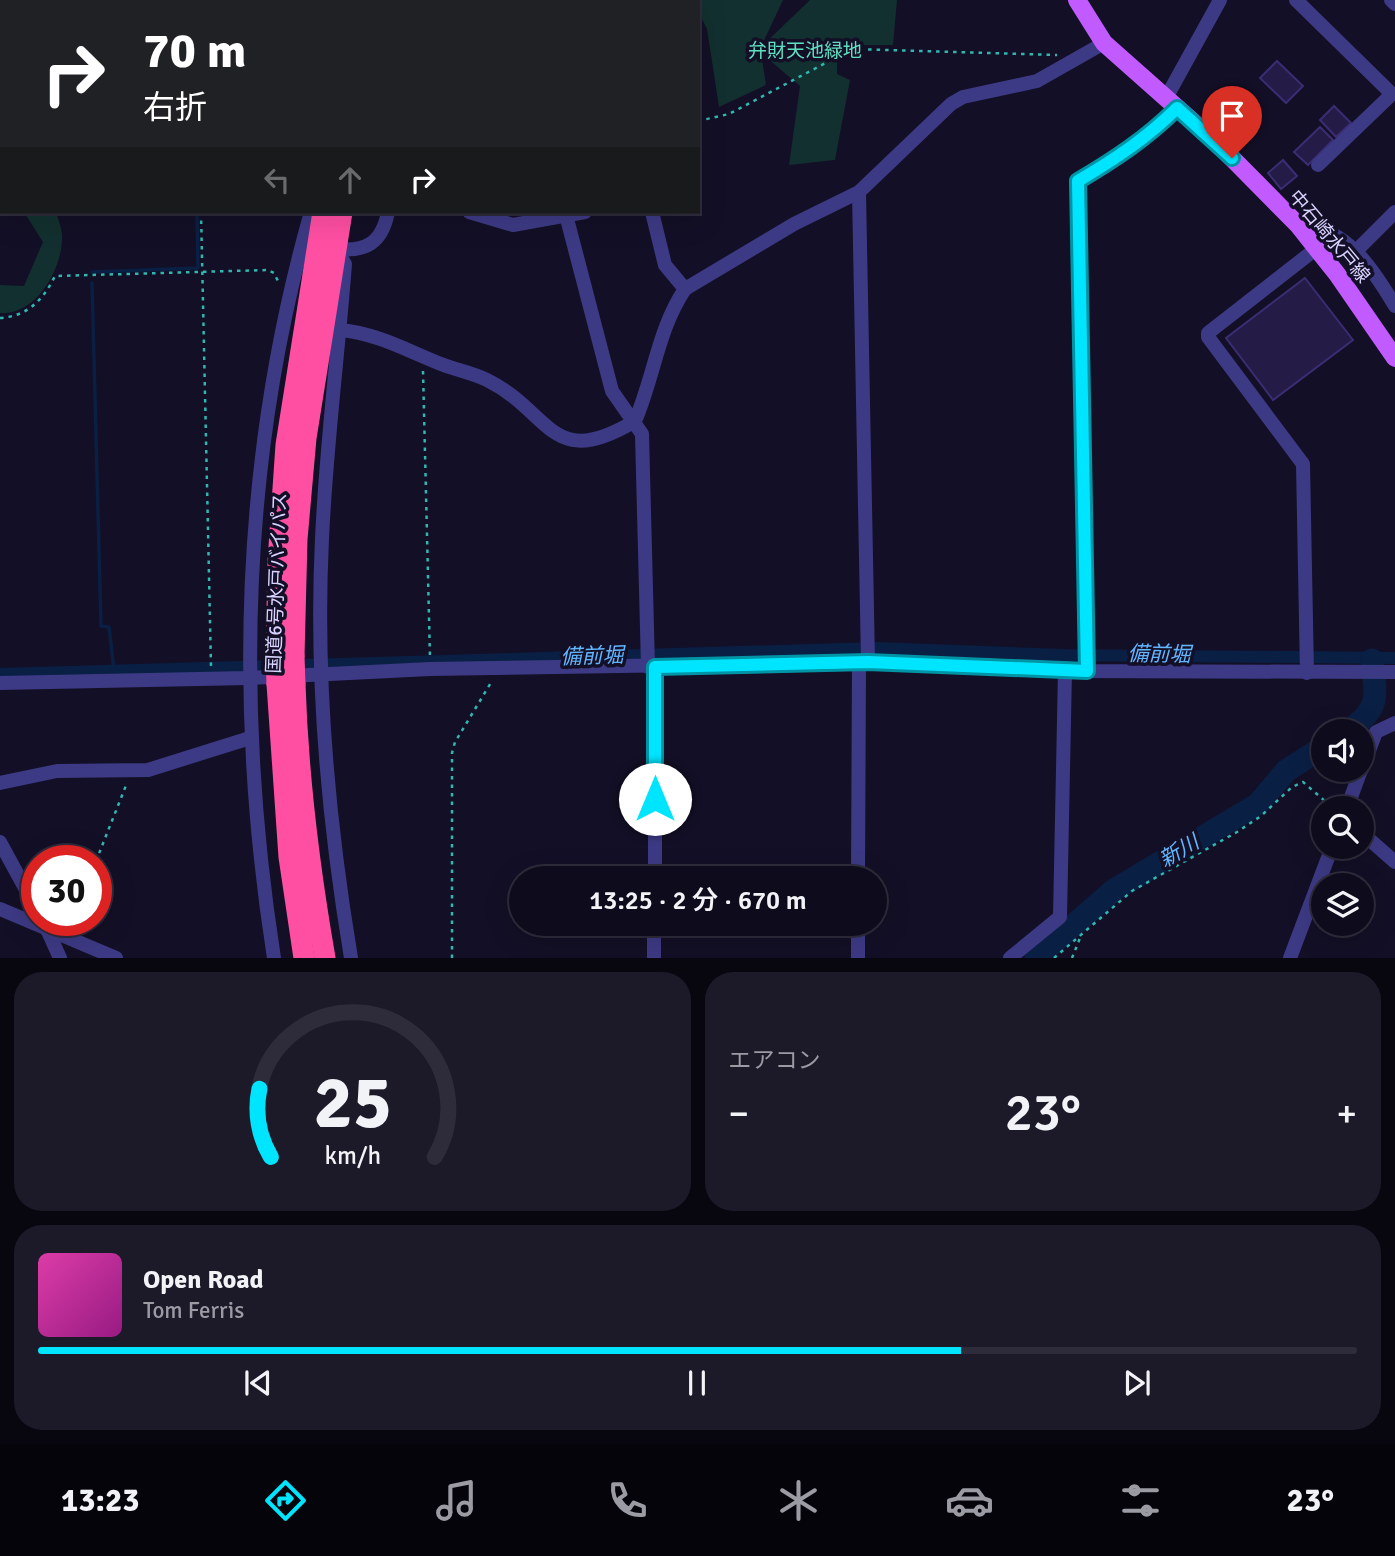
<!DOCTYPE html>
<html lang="ja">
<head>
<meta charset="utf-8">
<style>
  :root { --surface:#0e0b1c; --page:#1c1929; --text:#f1f3f6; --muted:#9b9ba3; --line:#2e2b3b; --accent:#00e5ff }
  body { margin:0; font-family:Signika,"Noto Sans JP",sans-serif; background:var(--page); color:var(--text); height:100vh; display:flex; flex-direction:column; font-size:26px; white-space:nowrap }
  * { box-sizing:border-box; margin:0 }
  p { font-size:23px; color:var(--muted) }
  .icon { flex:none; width:38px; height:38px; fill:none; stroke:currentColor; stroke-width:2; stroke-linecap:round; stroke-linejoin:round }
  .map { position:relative; height:958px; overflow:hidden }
  .drawer { display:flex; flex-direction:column; gap:14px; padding:14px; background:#08060f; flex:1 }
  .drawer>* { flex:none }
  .hud { position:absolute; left:0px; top:0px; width:700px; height:214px; box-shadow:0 7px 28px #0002,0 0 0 2px var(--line); background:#202124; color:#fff; overflow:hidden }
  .controls { position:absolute; left:1311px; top:719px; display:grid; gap:14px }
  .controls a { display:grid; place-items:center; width:63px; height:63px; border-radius:50%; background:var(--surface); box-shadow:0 7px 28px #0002,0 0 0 2px var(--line); font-size:35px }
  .speed { position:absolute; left:21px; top:845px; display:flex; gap:14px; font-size:35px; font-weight:700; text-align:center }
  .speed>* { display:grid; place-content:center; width:91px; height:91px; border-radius:50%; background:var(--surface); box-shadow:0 7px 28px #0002,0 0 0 2px var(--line); line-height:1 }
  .speed .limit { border:10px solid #d22; background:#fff; color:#111 }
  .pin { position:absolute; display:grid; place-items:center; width:60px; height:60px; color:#fff; margin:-72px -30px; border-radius:50% 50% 50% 0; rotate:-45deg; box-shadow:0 0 7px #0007 }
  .pin .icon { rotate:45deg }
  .me { position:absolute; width:77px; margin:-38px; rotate:0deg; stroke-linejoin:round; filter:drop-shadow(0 0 5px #0008) }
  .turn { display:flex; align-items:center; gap:24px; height:147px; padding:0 28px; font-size:32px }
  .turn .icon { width:91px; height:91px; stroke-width:2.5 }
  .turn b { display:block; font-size:49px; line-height:60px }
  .lanes { display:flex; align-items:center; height:66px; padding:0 28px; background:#0003; justify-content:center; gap:35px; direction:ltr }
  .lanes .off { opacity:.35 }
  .big { font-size:52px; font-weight:600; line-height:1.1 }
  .drawer .widget { flex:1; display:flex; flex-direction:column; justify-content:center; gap:10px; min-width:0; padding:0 24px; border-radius:28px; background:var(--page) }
  .drawer .dial { align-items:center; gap:0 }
  .dial svg { height:182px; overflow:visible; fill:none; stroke:var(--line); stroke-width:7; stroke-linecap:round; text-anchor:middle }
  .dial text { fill:var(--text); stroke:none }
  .song { display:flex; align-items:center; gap:21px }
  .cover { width:84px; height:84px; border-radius:10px; background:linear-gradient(135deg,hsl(320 70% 55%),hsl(310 70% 35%)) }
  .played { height:7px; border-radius:4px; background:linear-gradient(90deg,var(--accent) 70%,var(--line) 70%) }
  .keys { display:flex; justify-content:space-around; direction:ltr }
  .heat { display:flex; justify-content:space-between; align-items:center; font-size:38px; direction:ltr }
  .drawer .tiles { flex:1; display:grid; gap:14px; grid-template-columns:1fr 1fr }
  .widget:last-child { grid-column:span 2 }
  .trip { position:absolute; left:509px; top:866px; width:378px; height:70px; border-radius:35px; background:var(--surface); box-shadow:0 7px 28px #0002,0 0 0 2px var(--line); font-weight:600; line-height:70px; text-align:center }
  .tab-bar { display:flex; height:112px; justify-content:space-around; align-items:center; background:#06040b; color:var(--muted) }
  .tab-bar .icon { width:49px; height:49px }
  .tab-bar .current { color:var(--accent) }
  .tab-bar b { font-size:32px; color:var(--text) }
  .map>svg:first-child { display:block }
  .green { fill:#12302f }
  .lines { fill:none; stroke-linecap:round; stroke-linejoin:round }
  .stream { stroke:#0a1f44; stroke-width:3.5 }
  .canal { stroke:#0a1f44; stroke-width:12 }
  .river { stroke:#0a1f44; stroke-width:23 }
  .building { fill:#241b47; stroke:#3b2d73; stroke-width:2 }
  .path { stroke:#2fb8b0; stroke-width:2.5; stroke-dasharray:3.5 5; stroke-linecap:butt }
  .minor { stroke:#3d3a85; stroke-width:14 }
  .major { stroke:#c25bff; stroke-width:18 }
  .highway { stroke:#ff4fa3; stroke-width:21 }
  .highway-bridge { stroke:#ff4fa3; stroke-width:21 }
  .route-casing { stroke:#0095a6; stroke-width:18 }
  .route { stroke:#00e5ff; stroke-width:12 }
  .labels { text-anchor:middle; stroke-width:7; stroke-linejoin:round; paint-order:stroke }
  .park-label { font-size:19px; fill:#5fe0c0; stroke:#130f26 }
  .street-label { font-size:19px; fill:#d9d4ff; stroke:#130f26 }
  .water-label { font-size:21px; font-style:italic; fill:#62b6ff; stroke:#130f26 }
</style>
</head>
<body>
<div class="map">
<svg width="1395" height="958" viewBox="0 0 1395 958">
  <rect width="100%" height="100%" fill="#130f26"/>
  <g class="green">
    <polygon points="693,0 783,0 761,47 810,0 897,0 893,45 837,45 837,74 850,80 835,160 789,165 800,86 761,53 766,85 719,107 707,29 698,11 698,2"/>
    <path d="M24 212H56C58 219 61 226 62 234 64 266 37 316 0 313V285L24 286 43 242Z"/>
  </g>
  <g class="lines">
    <g class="stream">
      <polyline points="192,0 192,2"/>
      <polyline points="92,272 198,268 197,212"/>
      <polyline points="92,283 101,626 109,627 114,670"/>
    </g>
    <polyline class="canal" points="0,674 877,648 1063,655 1395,658"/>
    <g class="river">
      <path d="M1347 732C1381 708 1376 698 1372 660"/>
      <polyline points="1036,958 1114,890 1258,804 1286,771 1323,747"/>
    </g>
  </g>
  <g class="building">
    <polygon points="1277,61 1303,86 1286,103 1260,78"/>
    <polygon points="1334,106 1351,123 1336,137 1320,120"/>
    <polygon points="1320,127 1333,140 1308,165 1294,152"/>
    <polygon points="1283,160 1297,176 1281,189 1268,173"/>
    <polygon points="1305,278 1353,340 1273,400 1226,338"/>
  </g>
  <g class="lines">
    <g class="path">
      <polyline points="196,0 196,2"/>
      <polyline points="698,121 729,114 852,49 1057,55"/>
      <polyline points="201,212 211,667"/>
      <path d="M0 318C28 316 43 300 55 276L268 270 274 273 279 283"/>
      <polyline points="423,371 430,658"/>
      <polyline points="96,861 127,783"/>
      <polyline points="452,958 452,753 455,742 492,681"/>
      <polyline points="1054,958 1132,891 1237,832 1261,816 1292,787 1303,782 1333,808"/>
      <polyline points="1072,958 1080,938"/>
    </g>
    <g class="minor">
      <polyline points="586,0 586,2"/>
      <polyline points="1296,0 1392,94 1318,165"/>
      <polyline points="1391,0 1395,4"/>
      <polyline points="1166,98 1220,0"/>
      <polyline points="859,192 868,662"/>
      <polyline points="469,212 513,225 585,212"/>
      <polyline points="652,212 665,265 685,289"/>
      <polyline points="566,215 612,391 642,434 648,667"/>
      <path d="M1298 225C1346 226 1373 269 1395 306"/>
      <path d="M336 249 345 264C338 356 326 447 322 539 315 679 328 820 351 958"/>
      <path d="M336 249C366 252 382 243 388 212"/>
      <polyline points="1356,251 1395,212"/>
      <path d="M340 330C376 333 408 351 441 364 456 370 473 373 487 380 552 412 550 472 635 421 654 377 658 329 685 289L794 224 859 192 951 104 963 97 1037 81 1104 43"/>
      <polyline points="1087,671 1078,181 1153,132 1176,108"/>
      <polyline points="1307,673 1303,464 1208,337 1208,333 1317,248"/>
      <polyline points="0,683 248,678 430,669 868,662 1065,671 1395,672"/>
      <polyline points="1362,769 1376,732 1395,723"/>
      <polyline points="0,783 57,771 148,770 250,738"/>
      <polyline points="1347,808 1361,770"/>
      <polyline points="1362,833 1395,862"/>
      <polyline points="0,842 37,910"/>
      <polyline points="655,878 655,668"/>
      <polyline points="858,878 859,663"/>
      <polyline points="0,909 116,958"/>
      <polyline points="46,927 60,958"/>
      <path d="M274 958C235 708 242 455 311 212"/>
      <polyline points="654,958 654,924"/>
      <polyline points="858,958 858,924"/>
      <polyline points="1010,958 1060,917 1065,671"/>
      <polyline points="1290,958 1332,847"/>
    </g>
    <polyline class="major" points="1077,0 1104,43 1219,145 1298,225 1337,274 1395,358"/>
    <g class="highway">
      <polyline points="358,2 358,0"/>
      <polyline points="377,2 378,0"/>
      <polyline points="294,656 297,539 306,438 342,212"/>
      <polyline points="276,657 278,561 286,445 323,212"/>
      <polyline points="277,684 289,857 304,958"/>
      <path d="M295 684C298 776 309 866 325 958"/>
    </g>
    <g class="highway-bridge">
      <polyline points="294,656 295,684"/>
      <polyline points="276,657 277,684"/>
    </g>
  </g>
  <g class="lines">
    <defs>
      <path id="route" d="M655 799V667L868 662 1087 671 1078 181C1115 159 1147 138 1177 108L1232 158"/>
    </defs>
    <use href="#route" class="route-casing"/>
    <use href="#route" class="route"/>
  </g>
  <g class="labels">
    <g class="park-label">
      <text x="805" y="57">弁財天池緑地</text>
    </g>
    <g class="street-label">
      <text transform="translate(1330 236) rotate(50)" y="7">中石崎水戸線</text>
      <text transform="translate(276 583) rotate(-88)" y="7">国道6号水戸バイパス</text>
    </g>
    <g class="water-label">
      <text transform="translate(1159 654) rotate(1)" y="7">備前堀</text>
      <text transform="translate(592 656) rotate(-2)" y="7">備前堀</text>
      <text transform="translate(1179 851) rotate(-31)" y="7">新川</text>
    </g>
  </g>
</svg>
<div class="controls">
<a><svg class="icon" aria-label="sound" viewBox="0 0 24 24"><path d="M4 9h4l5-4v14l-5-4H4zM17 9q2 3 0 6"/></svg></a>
<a><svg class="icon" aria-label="search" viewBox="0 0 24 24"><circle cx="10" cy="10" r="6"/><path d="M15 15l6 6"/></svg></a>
<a><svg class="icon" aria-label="layers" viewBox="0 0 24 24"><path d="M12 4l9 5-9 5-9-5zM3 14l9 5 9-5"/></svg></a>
</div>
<div class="speed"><div class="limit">30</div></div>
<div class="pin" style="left:1232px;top:158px;background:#d93025"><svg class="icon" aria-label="arrive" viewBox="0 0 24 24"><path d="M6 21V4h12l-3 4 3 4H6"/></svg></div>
<svg class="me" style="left:655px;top:799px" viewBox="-20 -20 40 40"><circle r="19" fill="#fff"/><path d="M0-13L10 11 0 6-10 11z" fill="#00e5ff"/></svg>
<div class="trip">13:25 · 2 分 · 670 m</div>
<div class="hud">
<div class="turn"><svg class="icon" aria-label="right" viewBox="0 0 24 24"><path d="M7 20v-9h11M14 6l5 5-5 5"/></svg><div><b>70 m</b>右折</div></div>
<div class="lanes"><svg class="icon off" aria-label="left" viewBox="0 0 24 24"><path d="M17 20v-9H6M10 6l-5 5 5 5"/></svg><svg class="icon off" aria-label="ahead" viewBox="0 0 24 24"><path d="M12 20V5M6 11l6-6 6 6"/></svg><svg class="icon" aria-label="right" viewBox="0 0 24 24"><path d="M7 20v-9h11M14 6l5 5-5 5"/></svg></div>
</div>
</div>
<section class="drawer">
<div class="tiles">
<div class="widget dial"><svg viewBox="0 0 100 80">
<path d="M14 69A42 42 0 1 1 86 69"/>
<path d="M14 69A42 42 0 0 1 9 39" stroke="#00e5ff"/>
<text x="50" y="56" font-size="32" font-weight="700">25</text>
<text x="50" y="72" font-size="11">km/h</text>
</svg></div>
<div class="widget"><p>エアコン</p>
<div class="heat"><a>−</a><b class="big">23°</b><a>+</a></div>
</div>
<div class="widget">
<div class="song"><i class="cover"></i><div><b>Open Road</b><p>Tom Ferris</p></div></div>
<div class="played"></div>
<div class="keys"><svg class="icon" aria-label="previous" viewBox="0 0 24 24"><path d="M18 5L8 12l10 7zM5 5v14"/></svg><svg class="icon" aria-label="pause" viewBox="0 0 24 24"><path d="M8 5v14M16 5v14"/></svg><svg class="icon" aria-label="next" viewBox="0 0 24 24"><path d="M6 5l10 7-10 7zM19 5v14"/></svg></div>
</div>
</div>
</section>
<nav class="tab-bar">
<b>13:23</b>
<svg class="icon current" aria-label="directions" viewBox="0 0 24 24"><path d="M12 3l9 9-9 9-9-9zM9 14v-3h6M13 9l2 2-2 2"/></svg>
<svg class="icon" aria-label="music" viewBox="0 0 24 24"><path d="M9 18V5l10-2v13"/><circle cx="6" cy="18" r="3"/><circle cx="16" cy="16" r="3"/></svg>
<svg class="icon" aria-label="phone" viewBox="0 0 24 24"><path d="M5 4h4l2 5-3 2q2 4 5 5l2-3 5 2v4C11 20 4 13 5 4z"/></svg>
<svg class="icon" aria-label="climate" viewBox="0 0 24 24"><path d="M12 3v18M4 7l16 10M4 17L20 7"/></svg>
<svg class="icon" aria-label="car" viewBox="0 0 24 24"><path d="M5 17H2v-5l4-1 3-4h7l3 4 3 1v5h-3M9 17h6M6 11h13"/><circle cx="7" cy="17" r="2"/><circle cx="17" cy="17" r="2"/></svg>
<svg class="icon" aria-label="filters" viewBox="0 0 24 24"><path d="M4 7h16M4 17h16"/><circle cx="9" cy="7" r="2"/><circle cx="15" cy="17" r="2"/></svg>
<b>23°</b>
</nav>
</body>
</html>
